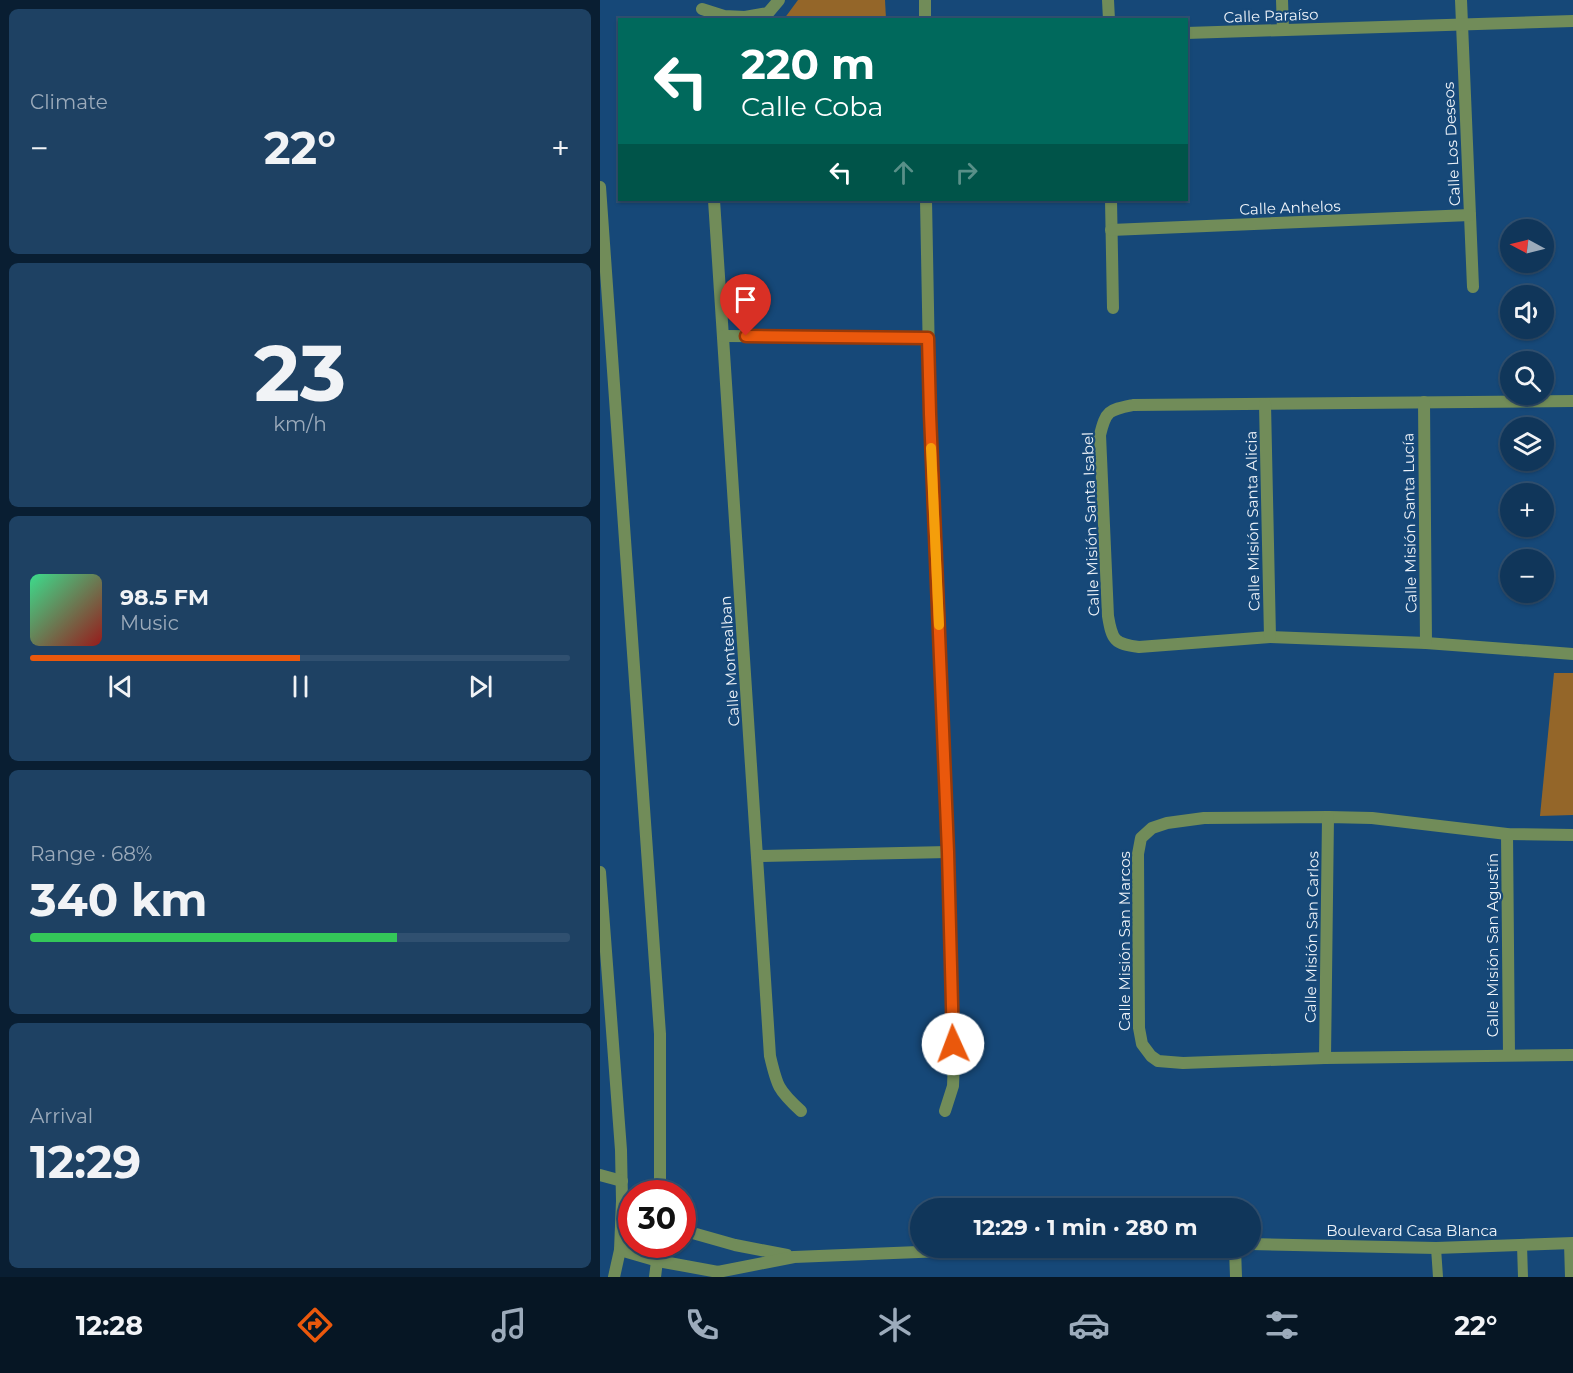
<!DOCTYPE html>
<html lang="en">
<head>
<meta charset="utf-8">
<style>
  :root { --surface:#10365a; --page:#1e4163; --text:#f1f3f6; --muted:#9cabbb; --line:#305070; --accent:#ea580c }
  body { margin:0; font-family:Montserrat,sans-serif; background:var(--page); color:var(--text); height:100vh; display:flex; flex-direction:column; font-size:22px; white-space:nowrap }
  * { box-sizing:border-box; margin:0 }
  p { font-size:20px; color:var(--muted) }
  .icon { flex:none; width:33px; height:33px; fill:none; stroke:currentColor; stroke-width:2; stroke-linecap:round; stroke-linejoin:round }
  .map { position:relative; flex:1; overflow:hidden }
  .side { display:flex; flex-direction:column; gap:9px; padding:9px; background:#091e32; width:600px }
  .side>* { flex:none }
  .hud { position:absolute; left:18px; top:18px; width:570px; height:183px; border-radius:0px; box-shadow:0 2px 4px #0004,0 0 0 2px var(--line); background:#00695c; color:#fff; overflow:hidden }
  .needle { width:39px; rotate:277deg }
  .tools { position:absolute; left:900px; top:219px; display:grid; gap:12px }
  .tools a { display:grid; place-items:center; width:54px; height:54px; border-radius:50%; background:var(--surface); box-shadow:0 2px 4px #0004,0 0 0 2px var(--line); font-size:30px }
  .speed { position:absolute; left:18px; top:1180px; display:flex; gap:12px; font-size:30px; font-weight:700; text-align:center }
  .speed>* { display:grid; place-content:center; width:78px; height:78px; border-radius:50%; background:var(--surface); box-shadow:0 2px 4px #0004,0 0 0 2px var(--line); line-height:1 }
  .speed .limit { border:9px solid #d22; background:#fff; color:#111 }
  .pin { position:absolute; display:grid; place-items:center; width:51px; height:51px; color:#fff; margin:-62px -26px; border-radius:50% 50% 50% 0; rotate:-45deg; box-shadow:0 0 6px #0007 }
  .pin .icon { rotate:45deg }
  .me { position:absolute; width:66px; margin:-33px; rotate:358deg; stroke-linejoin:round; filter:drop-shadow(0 0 4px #0008) }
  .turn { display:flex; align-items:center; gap:21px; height:126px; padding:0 24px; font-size:27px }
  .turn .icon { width:78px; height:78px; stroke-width:2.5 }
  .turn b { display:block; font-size:42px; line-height:51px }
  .lanes { display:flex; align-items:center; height:57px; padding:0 24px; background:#0003; justify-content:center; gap:30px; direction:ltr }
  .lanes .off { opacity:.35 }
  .big { font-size:45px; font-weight:700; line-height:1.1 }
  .side .tile { flex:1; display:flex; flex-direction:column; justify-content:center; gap:9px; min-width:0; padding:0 21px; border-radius:9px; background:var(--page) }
  .side .dial { align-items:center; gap:0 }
  .dial b { font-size:78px; line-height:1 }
  .song { display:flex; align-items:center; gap:18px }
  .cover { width:72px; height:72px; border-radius:9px; background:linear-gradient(135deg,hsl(150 70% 55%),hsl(0 70% 35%)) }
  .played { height:6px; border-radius:3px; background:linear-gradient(90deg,var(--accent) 50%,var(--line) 50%) }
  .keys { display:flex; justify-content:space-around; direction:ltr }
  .heat { display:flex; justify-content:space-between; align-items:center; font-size:33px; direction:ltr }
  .charge { height:9px; border-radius:4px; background:linear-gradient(90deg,#34c759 68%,var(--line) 0) }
  .trip { position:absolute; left:310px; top:1198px; width:351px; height:60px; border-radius:30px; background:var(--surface); box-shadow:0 2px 4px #0004,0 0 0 2px var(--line); font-weight:700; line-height:60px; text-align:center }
  .menu { display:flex; height:96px; justify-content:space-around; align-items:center; background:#061624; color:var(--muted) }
  .menu .icon { width:42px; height:42px }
  .menu .on { color:var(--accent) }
  .menu b { font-size:27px; color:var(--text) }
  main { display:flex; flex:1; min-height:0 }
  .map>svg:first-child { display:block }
  .green { fill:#946629 }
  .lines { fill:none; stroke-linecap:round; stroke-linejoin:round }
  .service { stroke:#718c59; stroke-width:10 }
  .minor { stroke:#718c59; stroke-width:12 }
  .route-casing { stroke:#983908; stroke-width:15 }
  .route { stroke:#ea580c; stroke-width:10 }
  .slow { stroke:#f59e0b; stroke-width:10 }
  .labels { text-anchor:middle; stroke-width:4.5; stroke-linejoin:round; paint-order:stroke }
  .street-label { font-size:15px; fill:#eef3f9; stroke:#164878 }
</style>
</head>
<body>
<main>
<section class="side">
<div class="tile"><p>Climate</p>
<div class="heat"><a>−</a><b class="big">22°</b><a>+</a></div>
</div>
<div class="tile dial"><b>23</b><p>km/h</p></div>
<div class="tile">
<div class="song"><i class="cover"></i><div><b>98.5 FM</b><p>Music</p></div></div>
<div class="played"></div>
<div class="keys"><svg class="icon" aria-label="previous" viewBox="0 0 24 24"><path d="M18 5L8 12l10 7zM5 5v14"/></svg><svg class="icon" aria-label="pause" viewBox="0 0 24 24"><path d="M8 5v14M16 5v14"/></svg><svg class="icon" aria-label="next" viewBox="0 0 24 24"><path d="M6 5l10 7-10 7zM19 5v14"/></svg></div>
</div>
<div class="tile"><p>Range · 68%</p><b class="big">340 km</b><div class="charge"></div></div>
<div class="tile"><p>Arrival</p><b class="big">12:29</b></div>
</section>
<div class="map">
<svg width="973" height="1277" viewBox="0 0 973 1277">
  <rect width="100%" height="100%" fill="#164878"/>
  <g class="green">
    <polygon points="198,0 285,0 286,19 184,19"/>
    <polygon points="954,673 973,673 973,815 940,816"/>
  </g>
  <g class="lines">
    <g class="service">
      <polyline points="969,1243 970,1277"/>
      <polyline points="922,1245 923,1277"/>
      <polyline points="836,1248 838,1277"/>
    </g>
    <g class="minor">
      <polyline points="325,0 325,20"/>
      <polyline points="508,0 509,20"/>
      <polyline points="682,0 683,30"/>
      <polyline points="861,0 873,287"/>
      <polyline points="102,9 124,16 145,17 168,13 179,0"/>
      <polyline points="586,33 973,21"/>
      <polyline points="0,187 60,1034 60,1194"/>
      <path d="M114 200 170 1056C177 1086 178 1090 201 1111"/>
      <polyline points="326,200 330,414 348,852 354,1060 353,1086 345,1111"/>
      <polyline points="511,200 513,308"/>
      <polyline points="511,230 870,215"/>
      <polyline points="123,336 328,337"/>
      <path d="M973 401 533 405C509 410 506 410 500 435L508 616C512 640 514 644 539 647L670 637 826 643 973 654"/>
      <polyline points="824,402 826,643"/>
      <polyline points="665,404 670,637"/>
      <polyline points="907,834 909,1055"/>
      <polyline points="973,835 907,834 772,818 728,817 604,818 567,823 552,828 541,838 538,854 539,1028 542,1044 551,1056 558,1061 583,1063 725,1058 973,1055"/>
      <polyline points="157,856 348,852"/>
      <polyline points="0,872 21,1150 22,1201 20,1250 14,1277"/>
      <polyline points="725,1058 728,817"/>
      <polyline points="0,1175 22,1181"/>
      <polyline points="82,1230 135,1245 187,1255"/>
      <polyline points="651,1244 836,1248 973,1243"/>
      <polyline points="635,1248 636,1277"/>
      <polyline points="20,1250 58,1261 118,1272 194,1257 421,1248"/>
      <polyline points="55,1277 59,1245"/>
    </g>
  </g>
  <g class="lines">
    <defs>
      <polyline id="route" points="146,336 328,338 330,414 348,852 353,1044"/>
    </defs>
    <use href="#route" class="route-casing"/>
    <use href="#route" class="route"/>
    <polyline class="slow" points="331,448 339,625"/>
  </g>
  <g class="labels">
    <g class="street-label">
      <text transform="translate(671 16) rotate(-2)" y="5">Calle Paraíso</text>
      <text transform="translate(852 144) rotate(-93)" y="5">Calle Los Deseos</text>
      <text transform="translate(690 208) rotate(-2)" y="5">Calle Anhelos</text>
      <text transform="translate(653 521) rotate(-91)" y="5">Calle Misión Santa Alicia</text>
      <text transform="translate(810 523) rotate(-91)" y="5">Calle Misión Santa Lucía</text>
      <text transform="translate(491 524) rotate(-92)" y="5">Calle Misión Santa Isabel</text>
      <text transform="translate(130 661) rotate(-94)" y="5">Calle Montealban</text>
      <text transform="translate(712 937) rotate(-89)" y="5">Calle Misión San Carlos</text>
      <text transform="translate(525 941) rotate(-90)" y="5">Calle Misión San Marcos</text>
      <text transform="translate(893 945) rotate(-90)" y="5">Calle Misión San Agustín</text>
      <text x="812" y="1236">Boulevard Casa Blanca</text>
    </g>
  </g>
</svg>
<div class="tools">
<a><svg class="needle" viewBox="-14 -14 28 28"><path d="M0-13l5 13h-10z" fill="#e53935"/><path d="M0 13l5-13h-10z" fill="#9cabbb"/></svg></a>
<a><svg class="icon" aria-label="sound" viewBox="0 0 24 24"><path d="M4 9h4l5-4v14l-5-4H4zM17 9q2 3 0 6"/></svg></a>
<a><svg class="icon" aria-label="search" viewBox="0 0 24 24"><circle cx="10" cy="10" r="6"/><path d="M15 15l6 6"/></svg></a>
<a><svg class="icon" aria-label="layers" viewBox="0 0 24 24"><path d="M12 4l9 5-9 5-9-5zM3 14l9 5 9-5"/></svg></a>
<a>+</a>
<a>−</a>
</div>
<div class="speed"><div class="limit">30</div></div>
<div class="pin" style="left:146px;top:336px;background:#d93025"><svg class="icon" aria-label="arrive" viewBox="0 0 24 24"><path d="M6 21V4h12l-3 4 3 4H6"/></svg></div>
<svg class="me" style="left:353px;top:1044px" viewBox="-20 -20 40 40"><circle r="19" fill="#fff"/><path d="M0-13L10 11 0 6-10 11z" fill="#ea580c"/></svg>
<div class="trip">12:29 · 1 min · 280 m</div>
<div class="hud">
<div class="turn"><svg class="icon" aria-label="left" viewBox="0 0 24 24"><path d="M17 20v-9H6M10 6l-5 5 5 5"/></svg><div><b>220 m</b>Calle Coba</div></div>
<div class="lanes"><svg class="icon" aria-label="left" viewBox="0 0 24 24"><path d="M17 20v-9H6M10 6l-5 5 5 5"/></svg><svg class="icon off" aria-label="ahead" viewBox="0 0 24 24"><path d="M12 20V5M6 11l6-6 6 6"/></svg><svg class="icon off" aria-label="right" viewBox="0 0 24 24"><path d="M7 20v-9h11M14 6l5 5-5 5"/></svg></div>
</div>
</div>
</main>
<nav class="menu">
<b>12:28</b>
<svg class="icon on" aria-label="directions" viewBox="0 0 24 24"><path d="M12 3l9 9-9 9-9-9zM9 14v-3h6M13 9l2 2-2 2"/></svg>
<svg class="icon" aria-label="music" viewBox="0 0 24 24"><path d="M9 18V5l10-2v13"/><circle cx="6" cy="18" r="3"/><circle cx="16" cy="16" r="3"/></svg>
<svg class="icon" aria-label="phone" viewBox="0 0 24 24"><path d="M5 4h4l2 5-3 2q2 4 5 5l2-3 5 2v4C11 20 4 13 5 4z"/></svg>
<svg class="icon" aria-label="climate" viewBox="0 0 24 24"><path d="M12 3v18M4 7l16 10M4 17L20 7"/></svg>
<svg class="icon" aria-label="car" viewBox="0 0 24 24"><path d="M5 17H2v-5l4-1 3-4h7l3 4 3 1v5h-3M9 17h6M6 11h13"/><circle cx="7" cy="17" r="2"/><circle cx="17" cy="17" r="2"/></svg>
<svg class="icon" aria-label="filters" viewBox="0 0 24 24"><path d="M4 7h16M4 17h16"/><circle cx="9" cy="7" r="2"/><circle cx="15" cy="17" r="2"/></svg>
<b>22°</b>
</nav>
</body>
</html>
